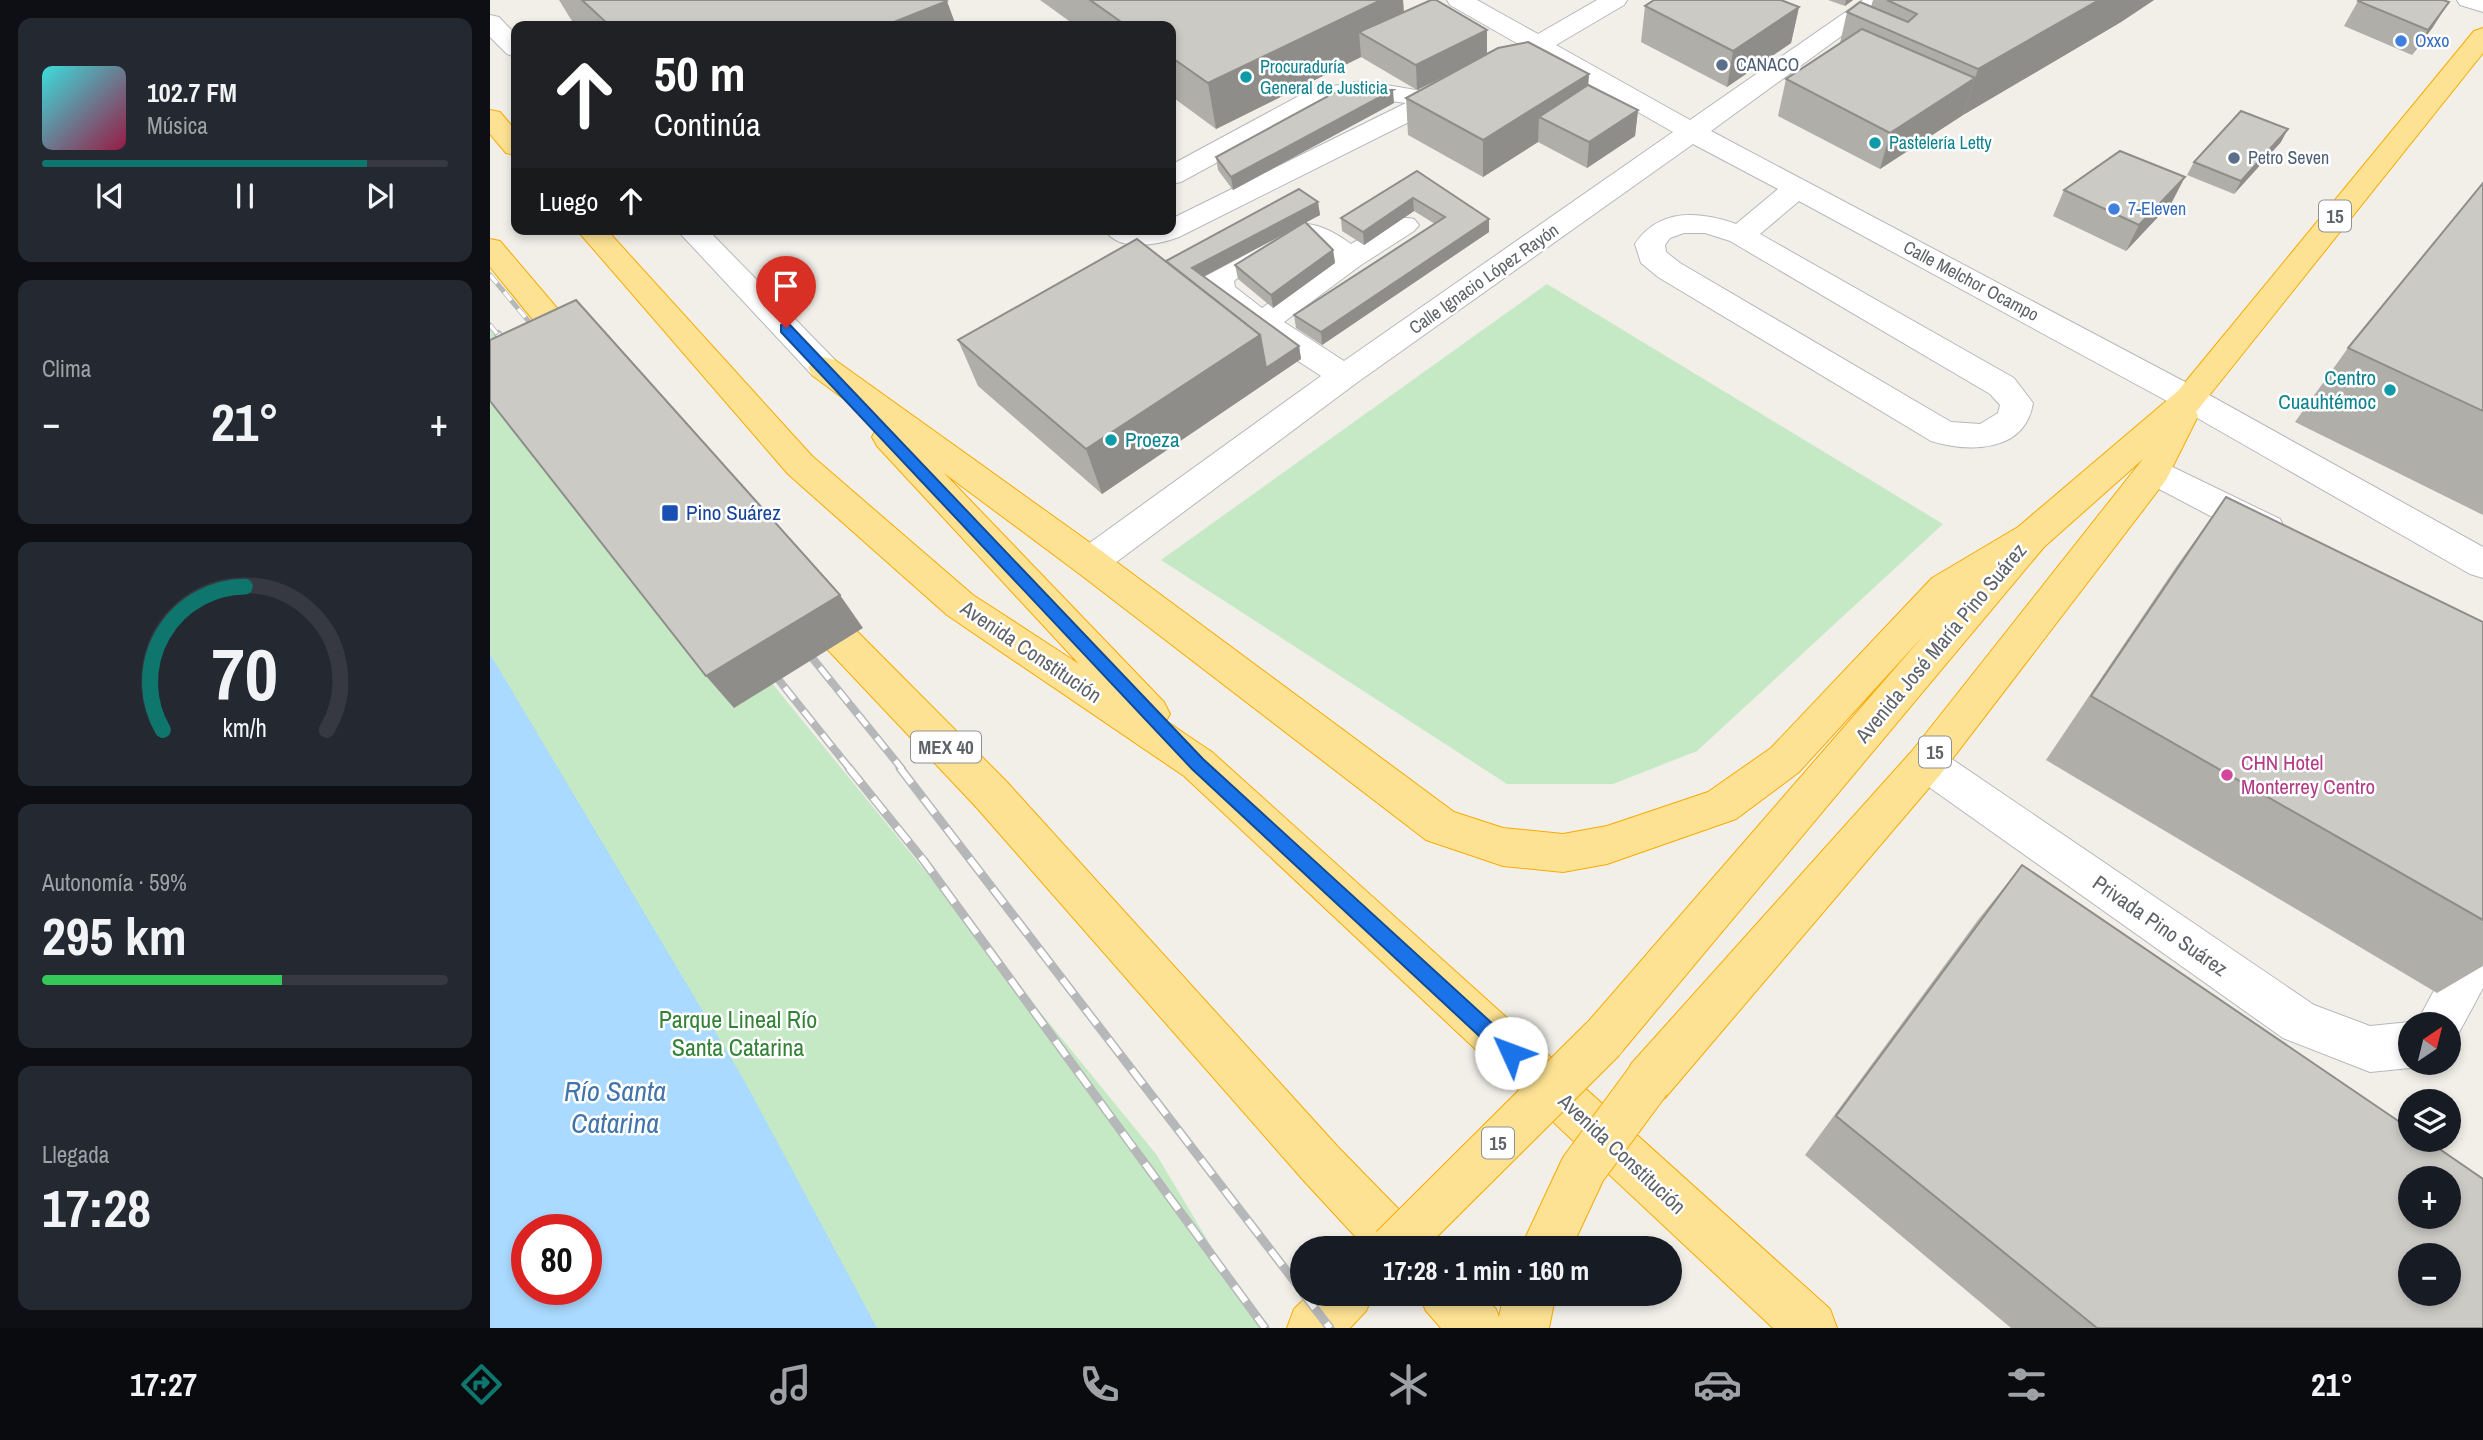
<!DOCTYPE html>
<html lang="es">
<head>
<meta charset="utf-8">
<style>
  :root { --surface:#171b24; --page:#242831; --text:#f1f3f6; --muted:#9ea1a6; --line:#363941; --accent:#0f766e }
  body { margin:0; font-family:"Archivo Narrow",sans-serif; background:var(--page); color:var(--text); height:100vh; display:flex; flex-direction:column; font-size:26px; white-space:nowrap }
  * { box-sizing:border-box; margin:0 }
  p { font-size:23px; color:var(--muted) }
  .icon { flex:none; width:38px; height:38px; fill:none; stroke:currentColor; stroke-width:2; stroke-linecap:round; stroke-linejoin:round }
  .map { position:relative; flex:1; overflow:hidden }
  .drawer { display:flex; flex-direction:column; gap:18px; padding:18px; background:#0d0f14; width:490px }
  .drawer>* { flex:none }
  .hud { position:absolute; left:21px; top:21px; width:665px; height:214px; border-radius:14px; box-shadow:0 4px 10px #0003; background:#202124; color:#fff; overflow:hidden }
  .needle { width:46px; rotate:35deg }
  .controls { position:absolute; left:1908px; top:1012px; display:grid; gap:14px }
  .controls a { display:grid; place-items:center; width:63px; height:63px; border-radius:50%; background:var(--surface); box-shadow:0 4px 10px #0003; font-size:35px }
  .speed { position:absolute; left:21px; top:1214px; display:flex; gap:14px; font-size:35px; font-weight:700; text-align:center }
  .speed>* { display:grid; place-content:center; width:91px; height:91px; border-radius:50%; background:var(--surface); box-shadow:0 4px 10px #0003; line-height:1 }
  .speed .limit { border:10px solid #d22; background:#fff; color:#111 }
  .pin { position:absolute; display:grid; place-items:center; width:60px; height:60px; color:#fff; margin:-72px -30px; border-radius:50% 50% 50% 0; rotate:-45deg; box-shadow:0 0 7px #0007 }
  .pin .icon { rotate:45deg }
  .me { position:absolute; width:77px; margin:-38px; rotate:313deg; stroke-linejoin:round; filter:drop-shadow(0 0 5px #0008) }
  .turn { display:flex; align-items:center; gap:24px; height:147px; padding:0 28px; font-size:32px }
  .turn .icon { width:91px; height:91px; stroke-width:2.5 }
  .turn b { display:block; font-size:49px; line-height:60px }
  .then { display:flex; align-items:center; height:66px; padding:0 28px; background:#0003; gap:14px; font-size:26px }
  .big { font-size:52px; font-weight:700; line-height:1.1 }
  .drawer .tile { flex:1; display:flex; flex-direction:column; justify-content:center; gap:10px; min-width:0; padding:0 24px; border-radius:14px; background:var(--page) }
  .drawer .dial { align-items:center; gap:0 }
  .dial svg { height:182px; overflow:visible; fill:none; stroke:var(--line); stroke-width:7; stroke-linecap:round; text-anchor:middle }
  .dial text { fill:var(--text); stroke:none }
  .song { display:flex; align-items:center; gap:21px }
  .cover { width:84px; height:84px; border-radius:10px; background:linear-gradient(135deg,hsl(180 70% 55%),hsl(340 70% 35%)) }
  .played { height:7px; border-radius:4px; background:linear-gradient(90deg,var(--accent) 80%,var(--line) 80%) }
  .keys { display:flex; justify-content:space-around; direction:ltr }
  .heat { display:flex; justify-content:space-between; align-items:center; font-size:38px; direction:ltr }
  .charge { height:10px; border-radius:5px; background:linear-gradient(90deg,#34c759 59%,var(--line) 0) }
  .trip { position:absolute; left:800px; top:1236px; width:392px; height:70px; border-radius:35px; background:var(--surface); box-shadow:0 4px 10px #0003; font-weight:700; line-height:70px; text-align:center }
  .tabs { display:flex; height:112px; justify-content:space-around; align-items:center; background:#090b0e; color:var(--muted) }
  .tabs .icon { width:49px; height:49px }
  .tabs .current { color:var(--accent) }
  .tabs b { font-size:32px; color:var(--text) }
  main { display:flex; flex:1; min-height:0 }
  .map>svg:first-child { display:block }
  .green { fill:#c5e8c5; fill-rule:evenodd }
  .water { fill:#aadaff; fill-rule:evenodd }
  .lines { fill:none; stroke-linecap:round; stroke-linejoin:round }
  .minor-casing { stroke:#b5b8bc; stroke-width:2 }
  .highway-casing { stroke:#f9ab00; stroke-width:2 }
  .minor { fill:#fff; fill-rule:evenodd }
  .highway { fill:#fde293; fill-rule:evenodd }
  .rail-far2-casing { stroke:#b6b7b8; stroke-width:5 }
  .rail-far1-casing { stroke:#b6b7b8; stroke-width:8 }
  .rail-casing { stroke:#b6b7b8; stroke-width:9 }
  .rail-far2 { stroke:#fff; stroke-width:3.5; stroke-dasharray:11; stroke-linecap:butt }
  .rail-far1 { stroke:#fff; stroke-width:5; stroke-dasharray:15; stroke-linecap:butt }
  .rail { stroke:#fff; stroke-width:6; stroke-dasharray:19; stroke-linecap:butt }
  .highway-bridge-casing { stroke:#f9ab00; stroke-width:48; stroke-linecap:butt }
  .highway-bridge { stroke:#fde293; stroke-width:46 }
  .wall { fill:#afaea9 }
  .shaded-wall { fill:#8f8d8a }
  .building { fill:#cccac5; stroke:#8f8d8a; stroke-width:2; fill-rule:evenodd }
  .route { fill:#1a73e8; stroke:#114b97; stroke-width:2 }
  .shop-dot { fill:#3f7fe0; stroke:#fff; stroke-width:2.5 }
  .service-dot { fill:#5c6f8a; stroke:#fff; stroke-width:2.5 }
  .culture-dot { fill:#0f9aa8; stroke:#fff; stroke-width:2.5 }
  .transit-dot { fill:#1a4fb4; stroke:#fff; stroke-width:2.5 }
  .hotel-dot { fill:#d1479c; stroke:#fff; stroke-width:2.5 }
  .labels { text-anchor:middle; stroke-width:5; stroke-linejoin:round; paint-order:stroke }
  .far-shop-label { font-size:18px; fill:#366cbe; stroke:#fff; text-anchor:start }
  .far-service-label { font-size:18px; fill:#4e5e75; stroke:#fff; text-anchor:start }
  .far-culture-label { font-size:18px; fill:#0d838f; stroke:#fff; text-anchor:start }
  .far-street-label { font-size:18px; fill:#5f6368; stroke:#fff }
  .shield { fill:#fff; stroke:#8f9295; stroke-width:2 }
  .shield-label { font-size:19px; font-weight:bold; fill:#5f6368 }
  .culture-label { font-size:21px; fill:#0d838f; stroke:#fff; text-anchor:end }
  .transit-label { font-size:21px; fill:#164399; stroke:#fff; text-anchor:start }
  .street-label { font-size:21px; fill:#5f6368; stroke:#fff }
  .hotel-label { font-size:21px; fill:#b23c85; stroke:#fff; text-anchor:start }
  .near-park-label { font-size:24px; fill:#348238; stroke:#fff }
  .near-water-label { font-size:28px; font-style:italic; fill:#4174aa; stroke:#fff }
</style>
</head>
<body>
<main>
<section class="drawer">
<div class="tile">
<div class="song"><i class="cover"></i><div><b>102.7 FM</b><p>Música</p></div></div>
<div class="played"></div>
<div class="keys"><svg class="icon" aria-label="previous" viewBox="0 0 24 24"><path d="M18 5L8 12l10 7zM5 5v14"/></svg><svg class="icon" aria-label="pause" viewBox="0 0 24 24"><path d="M8 5v14M16 5v14"/></svg><svg class="icon" aria-label="next" viewBox="0 0 24 24"><path d="M6 5l10 7-10 7zM19 5v14"/></svg></div>
</div>
<div class="tile"><p>Clima</p>
<div class="heat"><a>−</a><b class="big">21°</b><a>+</a></div>
</div>
<div class="tile dial"><svg viewBox="0 0 100 80">
<path d="M14 69A42 42 0 1 1 86 69"/>
<path d="M14 69A42 42 0 0 1 50 6" stroke="#0f766e"/>
<text x="50" y="56" font-size="32" font-weight="700">70</text>
<text x="50" y="72" font-size="11">km/h</text>
</svg></div>
<div class="tile"><p>Autonomía · 59%</p><b class="big">295 km</b><div class="charge"></div></div>
<div class="tile"><p>Llegada</p><b class="big">17:28</b></div>
</section>
<div class="map">
<svg width="1993" height="1328" viewBox="0 0 1993 1328">
  <rect width="100%" height="100%" fill="#f1efe8"/>
  <g class="green">
    <polygon points="1057,284 1453,524 1207,751 1123,784 1017,784 671,560"/>
    <path d="M0 325 126 492 666 1154 770 1328H0ZM37 1230H96V1290H37Z"/>
  </g>
  <path class="water" d="M0 654 254 1080 387 1328H0ZM37 1230H96V1290H37Z"/>
  <g class="lines">
    <defs>
      <g id="minor">
        <path d="M957 0H987L1048 34 1107 0H1137L1134 5 1066 45 1200 120 1373 0H1401L1221 131 1712 391 1993 547V578L1980 574 1688 407 1309 201 1270 234 1524 378 1543 403C1535 452 1481 453 1441 441L1168 277 1151 263 1145 244C1169 208 1209 211 1246 224L1288 189 1203 144 865 384 613 572 600 576 587 572 582 562 587 552 831 376 761 330 720 299 712 280C727 256 788 222 816 224 833 225 848 235 861 244 880 233 902 213 924 219L929 225 924 231 871 265 794 322 854 361 1183 132 1048 55 1030 63 1021 60 1017 55 1030 45 960 5ZM1194 233H1215L1240 241 1500 394 1510 405 1508 413 1490 424 1461 422 1190 263 1176 252 1175 245 1180 238ZM815 242 840 258 772 308 745 287 744 281C763 266 790 245 815 242Z"/>
        <polygon points="1967,0 1993,0 1993,12 1970,5"/>
        <polygon points="0,15 9,17 26,35 26,57 17,54 0,37"/>
        <path d="M872 81 938 92 964 81 973 83 977 89 973 95 689 237C667 245 629 253 614 229H681V219L916 103 872 97 838 102 691 182 681 184V165L820 90Z"/>
        <polygon points="186,229 217,229 345,360 350,368 345,376 334,379 323,376"/>
        <polygon points="1664,458 1790,519 1795,529 1790,539 1777,543 1764,539 1652,480 1647,471 1652,462"/>
        <polygon points="1436,745 1450,751 1824,1005 1880,1026 1920,1022 1924,1024 1920,1024 1920,1062 1934,1062 1920,1068 1880,1072 1793,1038 1422,775 1416,763 1422,751"/>
        <polygon points="1993,923 1993,988 1965,1040 1958,1043 1958,1024 1926,1024 1977,929"/>
      </g>
      <g id="highway">
        <polygon points="1993,28 1993,53 1706,412 1708,416 1676,480 1450,775 1175,1098 1158,1105 1141,1098 1134,1081 1141,1064 1422,751 1653,459 1554,547 1129,1055 1113,1062 1097,1055 1090,1039 1097,1023 1434,635 1309,772 1246,819 1117,864 1073,872 1013,866 936,840 587,572 454,473 674,702 680,714 676,721 722,752 1340,1309 1347,1328 1283,1328 694,776 457,615 298,474 86,229 116,229 322,456 483,595 589,664 387,446 382,437 387,428 392,427 323,376 318,368 323,360 334,357 345,360 613,552 964,812 1013,828 1073,834 1117,826 1218,792 1281,748 1442,578 1528,527 1688,391 1984,31"/>
        <polygon points="0,110 10,112 26,131 26,155 16,153 0,134"/>
        <polygon points="0,239 10,241 101,348 106,356 101,364 90,367 79,364 0,267"/>
        <polygon points="317,589 330,594 517,782 848,1147 929,1230 936,1248 876,1248 814,1181 487,808 304,614 298,604 304,594"/>
        <polygon points="821,1293 884,1293 876,1311 860,1328 797,1328 804,1309"/>
        <polygon points="928,1293 990,1293 1006,1309 1009,1317 1014,1293 1066,1293 1059,1328 951,1328 936,1311"/>
      </g>
    </defs>
    <use href="#minor" class="minor-casing"/>
    <use href="#highway" class="highway-casing"/>
    <use href="#minor" class="minor"/>
    <use href="#highway" class="highway"/>
    <defs>
      <g id="rail-far2">
        <polyline points="0,275 51,336"/>
        <polyline points="0,325 9,336"/>
      </g>
      <g id="rail-far1">
        <polyline points="8,334 22,352"/>
        <polyline points="311,644 412,769"/>
        <polyline points="276,664 360,769"/>
      </g>
      <g id="rail">
        <polyline points="359,768 434,861 775,1328"/>
        <polyline points="410,768 812,1291"/>
        <polyline points="813,1293 840,1328"/>
      </g>
    </defs>
    <use href="#rail-far2" class="rail-far2-casing"/>
    <use href="#rail-far1" class="rail-far1-casing"/>
    <use href="#rail" class="rail-casing"/>
    <use href="#rail-far2" class="rail-far2"/>
    <use href="#rail-far1" class="rail-far1"/>
    <use href="#rail" class="rail"/>
    <defs>
      <g id="highway-bridge">
        <polyline points="903,1248 1113,1039"/>
        <polyline points="1056,1248 1093,1169 1158,1081"/>
      </g>
    </defs>
    <use href="#highway-bridge" class="highway-bridge-casing"/>
    <use href="#highway-bridge" class="highway-bridge"/>
  </g>
  <g class="wall">
    <polygon points="69,0 456,0 466,26 85,26"/>
    <polygon points="550,0 913,0 914,12 997,54 1099,74 1098,85 1148,110 1145,136 1097,168 1048,142 993,177 918,135 916,98 968,70 927,90 871,57 726,129 681,96 681,26 586,26"/>
    <polygon points="1338,0 1363,0 1355,6"/>
    <polygon points="1383,0 1664,0 1631,22 1473,115 1390,169 1288,116 1296,79 1350,43 1357,12 1381,7"/>
    <polygon points="1868,1 1943,27 1922,55 1854,26"/>
    <polygon points="1155,6 1309,7 1301,43 1237,87 1151,42"/>
    <polygon points="904,103 743,190 728,170 726,157"/>
    <polygon points="1791,142 1744,194 1697,175 1704,162"/>
    <polygon points="927,171 999,232 832,345 806,328 804,315 945,224 924,211 874,245 852,231 851,218"/>
    <polygon points="1993,183 1993,515 1805,422 1858,348"/>
    <polygon points="1574,190 1682,202 1636,251 1563,216"/>
    <polygon points="828,202 830,215 816,222 843,250 845,263 783,308 748,279 745,265 802,230 714,277 809,346 811,359 612,494 488,386 468,340"/>
    <polygon points="1736,497 1993,622 1993,966 1947,993 1556,760 1686,567"/>
    <polygon points="1532,865 1993,1328 1521,1328 1315,1155 1488,920"/>
  </g>
  <g class="shaded-wall">
    <polygon points="891,0 913,0 915,35 869,32 871,57 726,129 718,83"/>
    <polygon points="1356,0 1363,0 1355,6"/>
    <polygon points="1609,0 1664,0 1631,22 1473,115 1488,69"/>
    <polygon points="457,1 466,26 394,26"/>
    <polygon points="1959,2 1943,27 1922,55 1938,30"/>
    <polygon points="1309,7 1301,43 1237,87 1243,51"/>
    <polygon points="997,30 997,55 927,90 926,65"/>
    <polygon points="1099,74 1096,111 1049,117 1048,142 993,177 993,140"/>
    <polygon points="1485,78 1473,115 1390,169 1400,133"/>
    <polygon points="903,90 904,103 743,190 741,177"/>
    <polygon points="1148,110 1145,136 1097,168 1099,142"/>
    <polygon points="1798,129 1791,142 1744,194 1751,181"/>
    <polygon points="1695,177 1682,202 1636,251 1649,225"/>
    <polygon points="923,198 924,211 874,245 873,232"/>
    <polygon points="828,202 830,215 705,281 702,268"/>
    <polygon points="999,219 999,232 832,345 831,332"/>
    <polygon points="843,250 845,263 783,308 781,295"/>
    <polygon points="770,335 809,346 811,359 612,494 596,449"/>
    <polygon points="350,595 373,628 244,708 216,676"/>
  </g>
  <g class="building">
    <polygon points="92,0 456,0 457,1 394,26 120,26"/>
    <polygon points="600,0 891,0 718,83 681,57 681,26 637,26"/>
    <polygon points="941,0 946,0 997,30 926,65 869,32"/>
    <polygon points="1164,0 1291,0 1309,7 1243,51 1155,6"/>
    <polygon points="1397,0 1609,0 1488,69 1357,12 1370,2 1418,22 1427,14"/>
    <polygon points="1869,0 1953,0 1959,2 1938,30 1868,1"/>
    <polygon points="1372,29 1485,78 1400,133 1296,79"/>
    <polygon points="1038,42 1099,74 993,140 916,98 1008,48"/>
    <polygon points="1098,85 1148,110 1099,142 1049,117"/>
    <polygon points="851,89 903,90 741,177 726,157"/>
    <polygon points="1751,111 1798,129 1751,181 1704,162"/>
    <polygon points="1630,151 1695,177 1649,225 1574,190"/>
    <polygon points="927,171 999,219 831,332 804,315 955,217 923,198 873,232 851,218"/>
    <polygon points="1993,183 1993,411 1858,348"/>
    <polygon points="809,189 828,202 702,268 809,346 776,368 770,335 676,261"/>
    <polygon points="815,222 843,250 781,295 745,265"/>
    <polygon points="647,239 770,335 596,449 468,340"/>
    <polygon points="86,300 350,595 216,676 0,401 0,340"/>
    <polygon points="1736,497 1993,622 1993,920 1601,696"/>
    <path d="M1532 865 1920 1129V1139H1935L1993 1179V1328H1607L1346 1116ZM1920 1178H1958V1216H1920ZM1920 1255H1958V1293H1920Z"/>
  </g>
  <polygon class="route" points="296,324 300,325 713,759 1028,1047 1031,1053 1028,1060 1021,1063 1015,1060 702,769 291,332 291,325"/>
  <g class="shop-dot">
    <circle cx="1911" cy="41" r="7"/>
    <circle cx="1624" cy="209" r="7"/>
  </g>
  <g class="service-dot">
    <circle cx="1232" cy="65" r="7"/>
    <circle cx="1744" cy="158" r="7"/>
  </g>
  <g class="culture-dot">
    <circle cx="756" cy="77" r="7"/>
    <circle cx="1385" cy="143" r="7"/>
    <circle cx="1900" cy="390" r="7"/>
    <circle cx="621" cy="440" r="7"/>
  </g>
  <rect class="transit-dot" x="171" y="504" width="18" height="18" rx="3.5"/>
  <circle class="hotel-dot" cx="1737" cy="775" r="7"/>
  <g class="labels">
    <g class="far-shop-label">
      <text x="1925" y="47">Oxxo</text>
      <text x="1638" y="215">7-Eleven</text>
    </g>
    <g class="far-service-label">
      <text x="1246" y="71">CANACO</text>
      <text x="1758" y="164">Petro Seven</text>
    </g>
    <g class="far-culture-label">
      <text x="770" y="73">Procuraduría<tspan x="770" dy="21">General de Justicia</tspan></text>
      <text x="1399" y="149">Pastelería Letty</text>
    </g>
    <g class="far-street-label">
      <text transform="translate(994 279) rotate(-35)" y="6">Calle Ignacio López Rayón</text>
      <text transform="translate(1481 281) rotate(28)" y="6">Calle Melchor Ocampo</text>
    </g>
    <g class="shield">
      <rect x="1829" y="200.5" width="32" height="31" rx="5"/>
      <rect x="421" y="731.5" width="70" height="31" rx="5"/>
      <rect x="1429" y="736.5" width="32" height="31" rx="5"/>
      <rect x="992" y="1127.5" width="32" height="31" rx="5"/>
    </g>
    <g class="shield-label">
      <text x="1845" y="223">15</text>
      <text x="456" y="754">MEX 40</text>
      <text x="1445" y="759">15</text>
      <text x="1008" y="1150">15</text>
    </g>
    <g class="culture-label">
      <text x="1886" y="385">Centro<tspan x="1886" dy="24">Cuauhtémoc</tspan></text>
      <text x="635" y="447" text-anchor="start">Proeza</text>
    </g>
    <g class="transit-label">
      <text x="196" y="520">Pino Suárez</text>
    </g>
    <g class="street-label">
      <text transform="translate(1451 643) rotate(-50)" y="7">Avenida José María Pino Suárez</text>
      <text transform="translate(541 652) rotate(34)" y="7">Avenida Constitución</text>
      <text transform="translate(1670 926) rotate(35)" y="7">Privada Pino Suárez</text>
      <text transform="translate(1132 1154) rotate(43)" y="7">Avenida Constitución</text>
    </g>
    <g class="hotel-label">
      <text x="1751" y="770">CHN Hotel<tspan x="1751" dy="24">Monterrey Centro</tspan></text>
    </g>
    <g class="near-park-label">
      <text x="248" y="1028">Parque Lineal Río<tspan x="248" dy="28">Santa Catarina</tspan></text>
    </g>
    <g class="near-water-label">
      <text x="125" y="1101">Río Santa<tspan x="125" dy="32">Catarina</tspan></text>
    </g>
  </g>
</svg>
<div class="controls">
<a><svg class="needle" viewBox="-14 -14 28 28"><path d="M0-13l5 13h-10z" fill="#e53935"/><path d="M0 13l5-13h-10z" fill="#9ea1a6"/></svg></a>
<a><svg class="icon" aria-label="layers" viewBox="0 0 24 24"><path d="M12 4l9 5-9 5-9-5zM3 14l9 5 9-5"/></svg></a>
<a>+</a>
<a>−</a>
</div>
<div class="speed"><div class="limit">80</div></div>
<div class="pin" style="left:296px;top:328px;background:#d93025"><svg class="icon" aria-label="arrive" viewBox="0 0 24 24"><path d="M6 21V4h12l-3 4 3 4H6"/></svg></div>
<svg class="me" style="left:1021px;top:1053px" viewBox="-20 -20 40 40"><circle r="19" fill="#fff"/><path d="M0-13L10 11 0 6-10 11z" fill="#1a73e8"/></svg>
<div class="trip">17:28 · 1 min · 160 m</div>
<div class="hud">
<div class="turn"><svg class="icon" aria-label="ahead" viewBox="0 0 24 24"><path d="M12 20V5M6 11l6-6 6 6"/></svg><div><b>50 m</b>Continúa</div></div>
<div class="then">Luego<svg class="icon" aria-label="ahead" viewBox="0 0 24 24"><path d="M12 20V5M6 11l6-6 6 6"/></svg></div>
</div>
</div>
</main>
<nav class="tabs">
<b>17:27</b>
<svg class="icon current" aria-label="directions" viewBox="0 0 24 24"><path d="M12 3l9 9-9 9-9-9zM9 14v-3h6M13 9l2 2-2 2"/></svg>
<svg class="icon" aria-label="music" viewBox="0 0 24 24"><path d="M9 18V5l10-2v13"/><circle cx="6" cy="18" r="3"/><circle cx="16" cy="16" r="3"/></svg>
<svg class="icon" aria-label="phone" viewBox="0 0 24 24"><path d="M5 4h4l2 5-3 2q2 4 5 5l2-3 5 2v4C11 20 4 13 5 4z"/></svg>
<svg class="icon" aria-label="climate" viewBox="0 0 24 24"><path d="M12 3v18M4 7l16 10M4 17L20 7"/></svg>
<svg class="icon" aria-label="car" viewBox="0 0 24 24"><path d="M5 17H2v-5l4-1 3-4h7l3 4 3 1v5h-3M9 17h6M6 11h13"/><circle cx="7" cy="17" r="2"/><circle cx="17" cy="17" r="2"/></svg>
<svg class="icon" aria-label="filters" viewBox="0 0 24 24"><path d="M4 7h16M4 17h16"/><circle cx="9" cy="7" r="2"/><circle cx="15" cy="17" r="2"/></svg>
<b>21°</b>
</nav>
</body>
</html>
